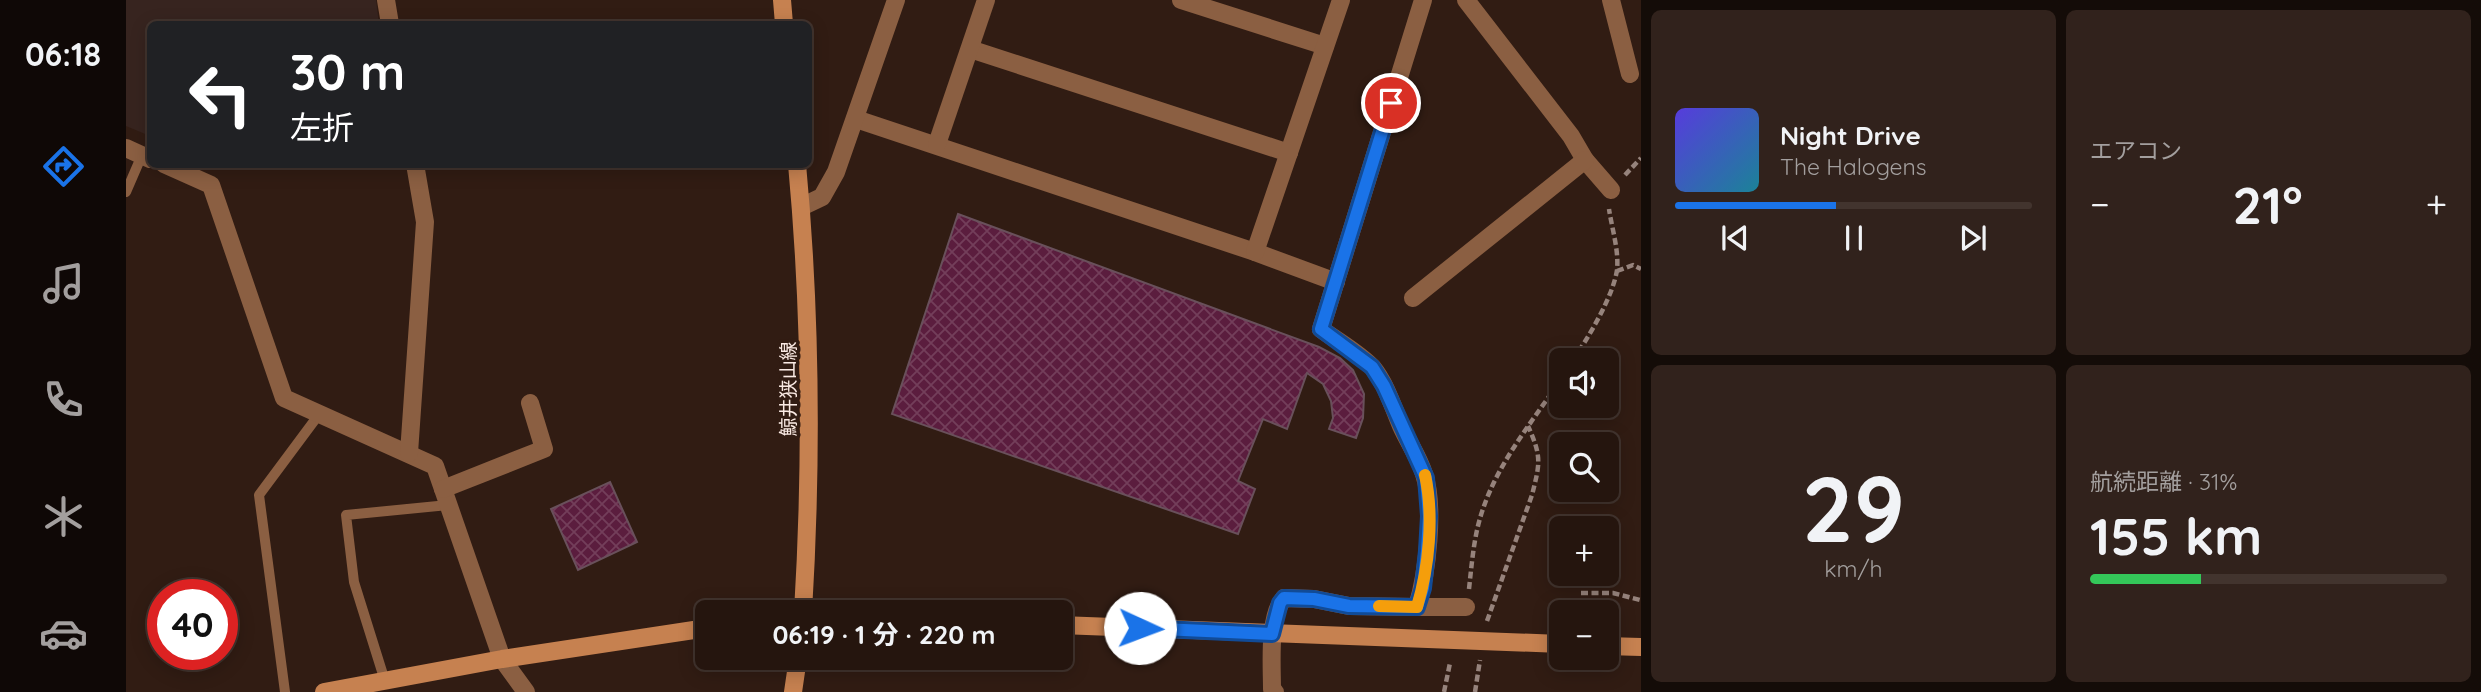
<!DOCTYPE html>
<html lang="ja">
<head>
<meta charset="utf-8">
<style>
  :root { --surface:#25150e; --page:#31221c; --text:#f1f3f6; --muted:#a39f9e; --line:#42342e; --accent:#1a73e8 }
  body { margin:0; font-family:Quicksand,"Noto Sans JP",sans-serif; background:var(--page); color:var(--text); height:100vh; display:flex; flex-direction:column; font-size:26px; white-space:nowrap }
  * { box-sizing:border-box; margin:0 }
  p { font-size:23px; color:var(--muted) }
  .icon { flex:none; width:38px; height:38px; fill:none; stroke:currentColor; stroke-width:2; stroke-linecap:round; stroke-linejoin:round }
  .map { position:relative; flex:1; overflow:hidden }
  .panel { display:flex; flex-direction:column; gap:10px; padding:10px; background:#140c08; width:840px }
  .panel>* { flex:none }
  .guide { position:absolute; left:21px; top:21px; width:665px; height:147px; border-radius:10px; box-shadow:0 4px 18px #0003,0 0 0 2px var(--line); background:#202124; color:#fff; overflow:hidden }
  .controls { position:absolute; left:1423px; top:348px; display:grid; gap:14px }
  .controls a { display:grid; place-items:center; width:70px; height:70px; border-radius:10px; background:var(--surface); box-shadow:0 4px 18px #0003,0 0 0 2px var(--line); font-size:35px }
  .speed { position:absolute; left:21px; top:579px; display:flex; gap:14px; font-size:35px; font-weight:700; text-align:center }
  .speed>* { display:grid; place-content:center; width:91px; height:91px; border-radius:50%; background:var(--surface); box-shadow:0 4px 18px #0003,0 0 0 2px var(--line); line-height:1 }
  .speed .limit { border:10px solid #d22; background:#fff; color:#111 }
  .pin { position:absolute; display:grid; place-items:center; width:60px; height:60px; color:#fff; margin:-30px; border:4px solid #fff; border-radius:50%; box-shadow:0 2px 7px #0007 }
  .me { position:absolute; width:77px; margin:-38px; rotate:92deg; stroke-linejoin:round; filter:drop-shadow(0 0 5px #0008) }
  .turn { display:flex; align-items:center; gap:24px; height:147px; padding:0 28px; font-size:32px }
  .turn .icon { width:91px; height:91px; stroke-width:2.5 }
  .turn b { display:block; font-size:49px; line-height:60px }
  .big { font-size:52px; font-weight:700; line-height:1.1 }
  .panel .tile { flex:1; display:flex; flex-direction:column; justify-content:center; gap:10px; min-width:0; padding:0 24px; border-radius:10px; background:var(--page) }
  .panel .dial { align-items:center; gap:0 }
  .dial b { font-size:91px; line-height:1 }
  .song { display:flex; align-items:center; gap:21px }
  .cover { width:84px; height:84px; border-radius:10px; background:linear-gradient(135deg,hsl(250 70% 55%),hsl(190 70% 35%)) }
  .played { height:7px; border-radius:4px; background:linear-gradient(90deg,var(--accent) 45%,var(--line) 45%) }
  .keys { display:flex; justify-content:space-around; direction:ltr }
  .heat { display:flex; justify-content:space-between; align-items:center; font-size:38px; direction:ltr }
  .charge { height:10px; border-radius:5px; background:linear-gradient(90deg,#34c759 31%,var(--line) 0) }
  .panel .tiles { flex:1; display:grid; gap:10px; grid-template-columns:repeat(2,1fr) }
  .trip { position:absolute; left:569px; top:600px; width:378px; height:70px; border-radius:10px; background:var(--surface); box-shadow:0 4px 18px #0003,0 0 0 2px var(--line); font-weight:700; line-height:70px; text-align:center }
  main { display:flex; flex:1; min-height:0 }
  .tab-bar { display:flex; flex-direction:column; width:126px; justify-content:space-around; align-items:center; background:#0f0806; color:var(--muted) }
  .tab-bar .icon { width:49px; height:49px }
  .tab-bar .selected { color:var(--accent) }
  .tab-bar b { font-size:32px; color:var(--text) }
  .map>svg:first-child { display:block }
  .education { fill:#37241f }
  .building { fill:url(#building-cross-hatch); stroke:#69505b; stroke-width:2 }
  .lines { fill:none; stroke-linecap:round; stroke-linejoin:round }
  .path { stroke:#96837c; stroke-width:4.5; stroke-dasharray:7 3.5; stroke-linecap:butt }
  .lane { stroke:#8b5f42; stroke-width:10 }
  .street { stroke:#8b5f42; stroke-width:18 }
  .secondary { stroke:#c68150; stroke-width:18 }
  .route-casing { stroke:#114b97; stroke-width:18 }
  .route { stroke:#1a73e8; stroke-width:12 }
  .slow { stroke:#f59e0b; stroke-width:12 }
  .labels { text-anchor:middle; stroke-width:7; stroke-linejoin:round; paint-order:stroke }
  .street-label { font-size:19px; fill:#faeae4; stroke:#311c13 }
</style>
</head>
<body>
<main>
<nav class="tab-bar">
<b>06:18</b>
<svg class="icon selected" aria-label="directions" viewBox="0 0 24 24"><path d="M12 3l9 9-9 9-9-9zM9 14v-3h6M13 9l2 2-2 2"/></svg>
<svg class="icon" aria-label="music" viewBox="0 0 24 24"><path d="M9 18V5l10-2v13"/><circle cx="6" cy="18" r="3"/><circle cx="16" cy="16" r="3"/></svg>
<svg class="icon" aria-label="phone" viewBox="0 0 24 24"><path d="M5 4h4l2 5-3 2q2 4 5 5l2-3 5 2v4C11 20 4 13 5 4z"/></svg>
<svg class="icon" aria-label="climate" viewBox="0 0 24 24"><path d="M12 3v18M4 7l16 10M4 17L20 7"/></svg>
<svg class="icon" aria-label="car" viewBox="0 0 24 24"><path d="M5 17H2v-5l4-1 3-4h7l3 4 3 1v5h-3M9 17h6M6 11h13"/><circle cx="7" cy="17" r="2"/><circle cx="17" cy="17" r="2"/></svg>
</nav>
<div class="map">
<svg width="1515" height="692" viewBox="0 0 1515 692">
  <defs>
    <pattern id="building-cross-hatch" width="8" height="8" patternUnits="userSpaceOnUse" patternTransform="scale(1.75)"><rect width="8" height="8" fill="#5b1d3e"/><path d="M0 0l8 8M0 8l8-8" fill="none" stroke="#733e5a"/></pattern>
  </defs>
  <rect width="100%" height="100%" fill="#311c13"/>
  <polygon class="education" points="0,0 250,0 253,24 24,24 24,136 0,126"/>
  <g class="building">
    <polygon points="832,214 1193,347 1214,358 1227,370 1238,394 1237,418 1230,438 1203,429 1207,418 1205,401 1197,384 1181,373 1161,429 1137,419 1112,481 1129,489 1112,534 766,414"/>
    <polygon points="484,482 511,542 452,570 425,509"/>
  </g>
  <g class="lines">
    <g class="path">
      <polyline points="1499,175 1515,158"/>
      <polyline points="1491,271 1507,265 1515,269"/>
      <path d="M1447 360C1462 338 1487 297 1491 270 1493 250 1486 229 1483 209"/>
      <path d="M1343 589C1346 562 1348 534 1357 509 1373 461 1407 421 1435 379"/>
      <polyline points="1455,593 1487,593 1514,600 1515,603"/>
      <path d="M1361 621 1406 495C1414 463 1416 457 1402 426"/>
      <polyline points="1318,692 1324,663"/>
      <polyline points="1349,692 1354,660"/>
    </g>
    <g class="lane">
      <polyline points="0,192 16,155"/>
      <polyline points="259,681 228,582 220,515 322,505"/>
      <polyline points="159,692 133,495 194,413"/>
    </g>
    <g class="street">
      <polyline points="260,0 264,24"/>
      <polyline points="1055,0 1199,46"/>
      <polyline points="1340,0 1445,136 1459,160 1485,190"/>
      <polyline points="1485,0 1504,74"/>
      <polyline points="844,49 1163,153"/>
      <polyline points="730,119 1129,252 1210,282"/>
      <polyline points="811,144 860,0"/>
      <polyline points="0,148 24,159"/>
      <polyline points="38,164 85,185 158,398 309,466 376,659 400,692"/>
      <polyline points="675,207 696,197 710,172 770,0"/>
      <polyline points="1129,252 1215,0"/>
      <polyline points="1287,298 1459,160"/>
      <polyline points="283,453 299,222 289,164"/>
      <polyline points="317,489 418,449 404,403"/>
      <polyline points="1291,607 1340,607"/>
      <path d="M1149 692 1146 689C1146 664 1142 617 1158 598L1188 599 1223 606 1291 607C1301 574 1309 507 1298 474 1293 457 1282 442 1275 426 1267 407 1260 384 1247 368 1233 353 1211 341 1195 329L1297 0"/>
    </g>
    <g class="secondary">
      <polyline points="656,0 658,24"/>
      <path d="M671 164C685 314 686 463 677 612"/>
      <polyline points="934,625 1435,644"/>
      <polyline points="1480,646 1515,647"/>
      <polyline points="198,692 376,659 581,628"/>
      <polyline points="667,692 672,658"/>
    </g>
  </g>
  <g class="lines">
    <defs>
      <polyline id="route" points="1014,628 1146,634 1154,603 1158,598 1188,599 1223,606 1291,607 1297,588 1301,551 1303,516 1300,478 1258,386 1246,367 1195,329 1265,103"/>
    </defs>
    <use href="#route" class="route-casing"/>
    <use href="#route" class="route"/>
    <path class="slow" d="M1253 606 1291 607C1303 567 1308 516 1299 475"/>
  </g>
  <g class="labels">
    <g class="street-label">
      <text transform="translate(662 389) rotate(-90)" y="7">鯨井狭山線</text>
    </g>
  </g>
</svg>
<div class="controls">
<a><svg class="icon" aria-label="sound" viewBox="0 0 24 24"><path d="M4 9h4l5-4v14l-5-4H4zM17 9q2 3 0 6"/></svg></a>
<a><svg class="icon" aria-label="search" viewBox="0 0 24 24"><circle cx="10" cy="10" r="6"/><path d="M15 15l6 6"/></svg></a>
<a>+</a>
<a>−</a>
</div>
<div class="speed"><div class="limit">40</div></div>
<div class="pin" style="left:1265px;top:103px;background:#d93025"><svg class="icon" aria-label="arrive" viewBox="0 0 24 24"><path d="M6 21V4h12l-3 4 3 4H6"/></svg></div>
<svg class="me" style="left:1014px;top:628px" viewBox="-20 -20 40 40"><circle r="19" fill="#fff"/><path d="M0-13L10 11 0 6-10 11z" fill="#1a73e8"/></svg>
<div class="trip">06:19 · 1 分 · 220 m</div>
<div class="guide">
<div class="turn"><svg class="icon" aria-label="left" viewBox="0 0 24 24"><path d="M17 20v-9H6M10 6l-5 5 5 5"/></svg><div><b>30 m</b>左折</div></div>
</div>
</div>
<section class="panel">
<div class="tiles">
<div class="tile">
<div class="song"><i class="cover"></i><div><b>Night Drive</b><p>The Halogens</p></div></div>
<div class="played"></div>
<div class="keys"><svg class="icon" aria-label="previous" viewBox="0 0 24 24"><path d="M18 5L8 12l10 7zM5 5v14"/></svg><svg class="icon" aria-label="pause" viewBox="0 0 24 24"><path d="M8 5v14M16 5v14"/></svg><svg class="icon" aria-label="next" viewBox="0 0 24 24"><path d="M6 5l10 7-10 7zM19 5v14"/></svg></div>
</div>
<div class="tile"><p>エアコン</p>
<div class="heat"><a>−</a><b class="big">21°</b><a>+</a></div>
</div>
<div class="tile dial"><b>29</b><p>km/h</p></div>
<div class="tile"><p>航続距離 · 31%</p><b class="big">155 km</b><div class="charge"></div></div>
</div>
</section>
</main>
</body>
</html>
